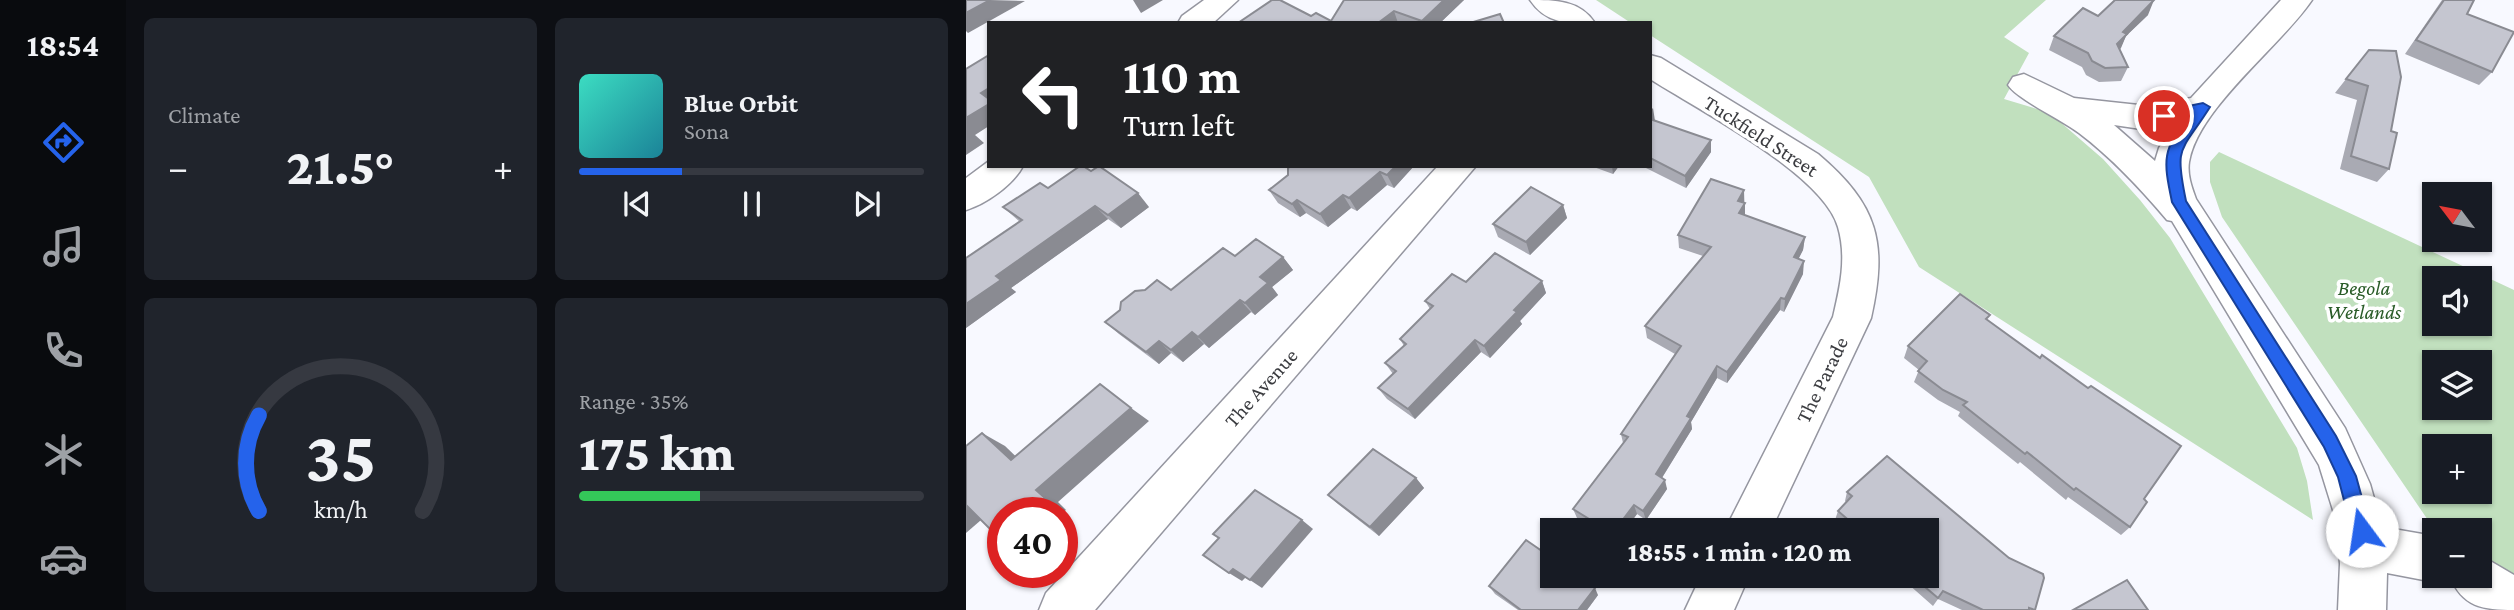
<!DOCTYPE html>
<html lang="en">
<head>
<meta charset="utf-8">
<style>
  :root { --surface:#171b24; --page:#20242c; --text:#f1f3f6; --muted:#9ea1a6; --line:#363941; --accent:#2563eb }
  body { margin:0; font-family:"Crimson Pro",serif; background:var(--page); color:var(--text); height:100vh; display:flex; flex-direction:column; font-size:26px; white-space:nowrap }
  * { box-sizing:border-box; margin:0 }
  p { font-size:23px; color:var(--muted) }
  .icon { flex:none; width:38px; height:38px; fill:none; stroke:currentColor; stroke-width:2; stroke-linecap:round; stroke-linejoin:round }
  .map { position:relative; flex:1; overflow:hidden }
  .details { display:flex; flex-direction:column; gap:18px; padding:18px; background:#0d0f14; width:840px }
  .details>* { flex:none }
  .hud { position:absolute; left:21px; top:21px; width:665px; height:147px; border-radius:0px; box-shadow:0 2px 5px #0004; background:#202124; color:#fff; overflow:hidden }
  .needle { width:46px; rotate:302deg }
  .fabs { position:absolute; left:1456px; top:182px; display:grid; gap:14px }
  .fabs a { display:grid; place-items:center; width:70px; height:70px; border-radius:0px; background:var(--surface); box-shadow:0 2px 5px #0004; font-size:35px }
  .speed { position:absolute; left:21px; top:497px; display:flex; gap:14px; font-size:35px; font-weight:700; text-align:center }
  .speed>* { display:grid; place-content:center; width:91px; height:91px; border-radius:50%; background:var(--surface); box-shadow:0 2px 5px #0004; line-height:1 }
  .speed .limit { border:10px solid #d22; background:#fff; color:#111 }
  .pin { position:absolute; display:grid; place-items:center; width:60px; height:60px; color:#fff; margin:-30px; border:4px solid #fff; border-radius:50%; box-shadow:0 2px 7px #0007 }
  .me { position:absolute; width:77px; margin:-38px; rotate:346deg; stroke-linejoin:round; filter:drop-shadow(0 0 5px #0008) }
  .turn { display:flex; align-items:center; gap:24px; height:147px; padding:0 21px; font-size:32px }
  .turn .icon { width:91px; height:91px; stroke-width:2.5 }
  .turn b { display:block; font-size:49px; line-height:60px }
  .big { font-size:52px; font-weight:800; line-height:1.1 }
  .details .card { flex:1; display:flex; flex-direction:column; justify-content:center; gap:10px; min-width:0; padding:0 24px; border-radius:10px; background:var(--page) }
  .details .dial { align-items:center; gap:0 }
  .dial svg { height:182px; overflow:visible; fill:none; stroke:var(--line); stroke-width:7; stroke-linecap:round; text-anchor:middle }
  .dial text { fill:var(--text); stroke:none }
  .song { display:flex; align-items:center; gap:21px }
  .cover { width:84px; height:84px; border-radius:10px; background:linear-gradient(135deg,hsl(170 70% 55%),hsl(190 70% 35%)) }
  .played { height:7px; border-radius:4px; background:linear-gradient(90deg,var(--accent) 30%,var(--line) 30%) }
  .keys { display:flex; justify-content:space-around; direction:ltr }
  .heat { display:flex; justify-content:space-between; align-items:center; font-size:38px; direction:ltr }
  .charge { height:10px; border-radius:5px; background:linear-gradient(90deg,#34c759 35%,var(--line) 0) }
  .details .tiles { flex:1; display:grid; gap:18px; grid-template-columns:repeat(2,1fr) }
  .trip { position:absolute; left:574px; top:518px; width:399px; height:70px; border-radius:0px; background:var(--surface); box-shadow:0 2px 5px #0004; font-weight:800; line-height:70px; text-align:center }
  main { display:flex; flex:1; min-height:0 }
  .dock { display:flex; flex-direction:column; width:126px; justify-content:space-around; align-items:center; background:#090b0e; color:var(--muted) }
  .dock .icon { width:49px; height:49px }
  .dock .active { color:var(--accent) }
  .dock b { font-size:32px; color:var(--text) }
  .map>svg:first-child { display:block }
  .green { fill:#c1e0be; fill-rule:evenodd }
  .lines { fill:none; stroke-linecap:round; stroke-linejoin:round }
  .minor-casing { stroke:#9596a0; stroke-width:3 }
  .major-casing { stroke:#9596a0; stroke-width:3 }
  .minor { fill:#fff; fill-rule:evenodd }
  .major { fill:#fff; fill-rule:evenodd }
  .wall { fill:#a9aab3 }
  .shaded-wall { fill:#8a8b92 }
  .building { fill:#c5c6d0; stroke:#8a8b92; stroke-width:2 }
  .route { fill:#2563eb; stroke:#184099; stroke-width:2 }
  .labels { text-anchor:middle; stroke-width:7; stroke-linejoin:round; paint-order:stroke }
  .street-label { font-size:21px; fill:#3b3c40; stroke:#fff }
  .park-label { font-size:21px; font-style:italic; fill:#295b27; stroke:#fff }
</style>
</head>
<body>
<main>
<nav class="dock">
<b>18:54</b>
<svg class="icon active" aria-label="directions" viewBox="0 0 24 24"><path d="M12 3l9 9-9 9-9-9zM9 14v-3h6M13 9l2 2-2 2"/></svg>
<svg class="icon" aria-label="music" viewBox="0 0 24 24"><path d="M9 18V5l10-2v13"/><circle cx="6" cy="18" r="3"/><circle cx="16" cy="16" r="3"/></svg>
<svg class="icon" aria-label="phone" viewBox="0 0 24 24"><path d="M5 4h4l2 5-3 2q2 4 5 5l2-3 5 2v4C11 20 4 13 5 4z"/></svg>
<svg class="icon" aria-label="climate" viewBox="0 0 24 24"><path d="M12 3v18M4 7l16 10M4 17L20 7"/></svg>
<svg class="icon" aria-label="car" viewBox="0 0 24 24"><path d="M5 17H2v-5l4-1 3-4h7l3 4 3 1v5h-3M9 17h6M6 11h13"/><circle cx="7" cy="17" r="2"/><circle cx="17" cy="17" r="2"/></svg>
</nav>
<section class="details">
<div class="tiles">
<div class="card"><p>Climate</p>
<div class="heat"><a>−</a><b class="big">21.5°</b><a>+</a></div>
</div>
<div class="card">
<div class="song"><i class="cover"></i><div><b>Blue Orbit</b><p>Sona</p></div></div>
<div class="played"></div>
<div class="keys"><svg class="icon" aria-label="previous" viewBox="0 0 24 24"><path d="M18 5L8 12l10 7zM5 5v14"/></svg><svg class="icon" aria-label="pause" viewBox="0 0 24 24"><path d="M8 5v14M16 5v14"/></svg><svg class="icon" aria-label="next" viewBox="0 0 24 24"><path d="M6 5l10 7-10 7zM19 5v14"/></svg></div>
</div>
<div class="card dial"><svg viewBox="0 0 100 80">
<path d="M14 69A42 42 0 1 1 86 69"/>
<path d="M14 69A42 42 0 0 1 14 27" stroke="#2563eb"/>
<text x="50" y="56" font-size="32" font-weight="700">35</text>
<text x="50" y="72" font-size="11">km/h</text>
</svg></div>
<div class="card"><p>Range · 35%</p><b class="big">175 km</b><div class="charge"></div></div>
</div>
</section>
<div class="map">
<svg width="1548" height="610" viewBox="0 0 1548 610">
  <rect width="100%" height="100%" fill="#f8f9ff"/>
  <g class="green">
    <polygon points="630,0 1080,0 1038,37 1063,53 1038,99 1078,111 1093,121 1137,159 1174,200 1204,238 1331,448 1341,481 1347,520 953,267 903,177 684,35 684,23 665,23"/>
    <path d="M1253 152 1548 290V576L1514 556V530L1468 529 1256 217 1244 182V162ZM1468 278H1514V324H1468ZM1468 362H1514V408H1468ZM1468 446H1514V492H1468Z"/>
  </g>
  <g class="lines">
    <defs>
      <g id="minor">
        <polygon points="238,0 272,0 247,23 212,23 216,16"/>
        <path d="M1315 0H1346C1315 46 1232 108 1223 162 1221 175 1226 188 1230 199L1379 428 1404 484 1416 527 1468 536V576H1483L1468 582 1421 573 1420 610H1372L1374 564 1371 523 1353 465 1206 221 1201 220C1174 188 1146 158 1113 133 1096 120 1051 99 1042 85L1047 77 1058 74 1108 98 1182 106 1225 98ZM1148 125 1182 130 1206 125 1193 148 1189 161Z"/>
        <path d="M23 161V166H57C47 185 20 204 0 210V178Z"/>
        <polygon points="472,166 510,166 129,610 73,610 80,593"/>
        <path d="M1514 555 1548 575V610C1517 610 1496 607 1484 576H1514Z"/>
      </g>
      <g id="major">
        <path d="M564 0C589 0 614 0 629 23 603 23 581 25 564 0Z"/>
        <path d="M684 55 695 58 852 154C912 205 922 242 905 318L805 530H759L867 317C874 287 881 258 872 227 857 174 731 109 684 79Z"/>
        <polygon points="735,576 783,576 768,610 719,610"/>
      </g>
    </defs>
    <use href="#minor" class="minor-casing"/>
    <use href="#major" class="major-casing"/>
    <use href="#minor" class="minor"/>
    <use href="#major" class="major"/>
  </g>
  <g class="wall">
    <polygon points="378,0 498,0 474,23 272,23 345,16 365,21"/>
    <polygon points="1476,0 1508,0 1501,14 1526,72 1513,85 1439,54"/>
    <polygon points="1182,15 1160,36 1154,49 1162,67 1155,81 1133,82 1120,75 1116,67 1083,50 1088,36 1132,16"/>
    <polygon points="1403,50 1423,169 1411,182 1374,169 1391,100 1369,93"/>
    <polygon points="684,107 688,120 745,152 720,188 676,166 684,166"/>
    <polygon points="448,166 428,188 421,185 391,211 385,208 362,227 340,213 334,217 312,203 303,190 322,175"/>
    <polygon points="625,166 653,166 647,174"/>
    <polygon points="82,188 183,207 155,228 142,219 45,288 50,292 0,328 54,222 37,207"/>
    <polygon points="778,190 779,215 839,237 837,250 832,259 837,274 818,312 814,310 761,383 751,378 725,422 726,429 696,478 701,489 680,520 671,514 659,530 631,530 611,518 607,509 657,443 655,434 709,354 681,338 679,326 737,256 713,248 712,235"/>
    <polygon points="597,205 601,218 564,255 532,237 527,224"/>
    <polygon points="269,256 317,257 327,270 306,287 312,295 289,315 285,312 243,348 238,344 217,362 205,353 193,364 153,334 139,322 205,290"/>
    <polygon points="576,281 580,293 554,321 556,324 524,358 515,352 449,419 421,399 412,388 427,374 419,363 438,346 434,339 464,309 459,301 500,282"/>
    <polygon points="1022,320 1178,499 1164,527 1155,535 1102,497 1100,500 1054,462 1052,464 992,416 994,412 972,400 948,382 953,370 938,358 942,346"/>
    <polygon points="921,456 1043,558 1077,574 1078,578 1069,610 996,610 972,599 967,606 933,576 961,576 961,530 881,530 869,520 872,511 880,502 879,501 881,492"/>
    <polygon points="450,478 458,488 413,536 372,504 362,495"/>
    <polygon points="523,586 632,595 621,610 552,610 529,594"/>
  </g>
  <g class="shaded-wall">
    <polygon points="24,0 59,1 2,33 0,31 0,13"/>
    <polygon points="167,0 197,0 175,13"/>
    <polygon points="478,0 498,0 474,23 456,23 456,21"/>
    <polygon points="1188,0 1182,15 1160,36 1155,48 1145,58 1157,32"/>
    <polygon points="428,11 432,23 412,23"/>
    <polygon points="23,88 23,102 15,93"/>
    <polygon points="23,104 23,126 9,135 18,143 0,155 0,118"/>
    <polygon points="687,108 689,121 684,126 684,111"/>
    <polygon points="745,140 745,152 720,188 719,176"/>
    <polygon points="430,166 448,166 428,188 421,175"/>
    <polygon points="646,166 653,166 647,174"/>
    <polygon points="414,172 421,185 391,211 383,198"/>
    <polygon points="778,190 778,203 772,201"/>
    <polygon points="172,193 183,207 155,228 142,215"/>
    <polygon points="377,195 385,208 362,227 354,214"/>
    <polygon points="331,200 340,213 334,217 326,204"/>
    <polygon points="779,203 779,216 773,213"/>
    <polygon points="597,205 601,218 564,255 560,242"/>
    <polygon points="129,206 142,219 45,288 50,292 0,328 0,304 30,276"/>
    <polygon points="839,237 837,250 827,270 828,257"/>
    <polygon points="317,257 327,270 306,287 312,295 289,315 279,303 294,277"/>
    <polygon points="838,261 837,274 818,312 819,299"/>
    <polygon points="576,281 580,293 554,321 556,324 524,358 518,346 548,310"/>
    <polygon points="815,298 814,310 761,383 761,372"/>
    <polygon points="274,300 285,312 243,348 232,337"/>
    <polygon points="226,332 238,344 217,362 205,350"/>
    <polygon points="509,340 515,352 449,419 442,409"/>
    <polygon points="193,341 205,353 193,364 180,352"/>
    <polygon points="751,366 751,378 725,422 726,429 692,484 690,474 721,416"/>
    <polygon points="165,408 183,421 92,502 100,510 96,513 61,513 70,490"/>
    <polygon points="16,433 39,446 66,472 45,460"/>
    <polygon points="450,478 458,488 413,536 404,527"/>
    <polygon points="699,480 701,489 680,520 677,511"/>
    <polygon points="0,504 22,514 0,533"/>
    <polygon points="668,505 671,514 659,530 649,530"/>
    <polygon points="336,520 347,529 296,588 284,580"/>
    <polygon points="267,569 280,577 276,581 263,573"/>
    <polygon points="629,588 632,595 621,610 612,610"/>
  </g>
  <g class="building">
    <polygon points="0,0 24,0 0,13"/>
    <polygon points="306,0 314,0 345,16 350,13 365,21 378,0 478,0 456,21 428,11 412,23 272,23"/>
    <polygon points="1149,0 1188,0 1157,32 1161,34 1151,44 1162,67 1139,68 1126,61 1122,53 1088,36 1117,8 1132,16"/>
    <polygon points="1478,0 1508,0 1501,14 1548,32 1526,72 1450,40"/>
    <polygon points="534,14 538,23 504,23"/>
    <polygon points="1403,50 1430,51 1435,77 1425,131 1431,133 1423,169 1385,156 1402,86 1380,79"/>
    <polygon points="23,55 23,88 15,93 23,99 23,104 0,118 0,69"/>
    <polygon points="684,119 745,140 719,176 684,158"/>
    <polygon points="114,166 117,166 125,171 133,166 172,193 142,215 129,206 30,276 35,280 0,304 0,258 56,220 37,207 74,183 82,188"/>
    <polygon points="325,166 430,166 421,175 414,172 383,198 377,195 354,214 331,200 326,204 303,190 322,175 322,168"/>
    <polygon points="745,179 778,190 772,201 779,203 773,213 839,237 828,257 838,261 819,299 815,298 761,372 751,366 721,416 725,418 690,474 699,480 677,511 668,505 649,530 641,530 607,509 662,437 655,434 715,346 679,326 745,247 712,235"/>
    <polygon points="565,187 597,205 560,242 527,224"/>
    <polygon points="290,239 317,257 294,277 302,283 279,303 274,300 232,337 226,332 205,350 193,341 180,352 139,322 154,310 155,302 169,291 179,290 191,280 205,290 257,248 269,256"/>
    <polygon points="529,253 576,281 548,310 551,312 518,346 509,340 442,409 412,388 430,371 419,363 440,344 434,339 467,306 459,301 486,274 500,282"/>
    <polygon points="994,294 1024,315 1020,319 1074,358 1076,355 1122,388 1125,386 1215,446 1178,499 1181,502 1164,527 1110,488 1108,490 1061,452 1059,454 997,405 1001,402 977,390 952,371 961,361 942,346"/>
    <polygon points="134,384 165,408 70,490 79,498 61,513 37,513 37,533 32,537 0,505 0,446 16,433 45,460"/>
    <polygon points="407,449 450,478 404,527 362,495"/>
    <polygon points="921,456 1043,558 1077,574 1078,578 1069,610 1063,608 1063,610 1017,610 977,591 972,598 946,576 961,576 961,530 894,530 872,511 886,496 881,492"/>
    <polygon points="289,490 336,520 284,580 267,569 263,573 237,555 253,538 247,534"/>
    <polygon points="560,540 586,558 586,576 612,576 629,588 612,610 555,610 523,586"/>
    <polygon points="1161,580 1182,610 1107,610"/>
  </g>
  <path class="route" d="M1237 103 1244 107C1215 153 1208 144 1220 201L1370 436 1390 476 1405 531 1402 537 1396 540 1389 537 1386 531 1372 477 1358 447 1206 202C1197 159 1196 150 1224 115L1198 120 1191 116 1198 111Z"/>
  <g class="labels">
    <g class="street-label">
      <text transform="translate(795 136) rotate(33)" y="7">Tuckfield Street</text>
      <text transform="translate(856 380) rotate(-64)" y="7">The Parade</text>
      <text transform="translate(295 388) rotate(-48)" y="7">The Avenue</text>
    </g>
    <g class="park-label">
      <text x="1398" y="295">Begola<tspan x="1398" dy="24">Wetlands</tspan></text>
    </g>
  </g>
</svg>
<div class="fabs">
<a><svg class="needle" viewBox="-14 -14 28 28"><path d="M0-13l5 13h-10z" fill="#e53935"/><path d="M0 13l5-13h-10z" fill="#9ea1a6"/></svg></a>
<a><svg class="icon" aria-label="sound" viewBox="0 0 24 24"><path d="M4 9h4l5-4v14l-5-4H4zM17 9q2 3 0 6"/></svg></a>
<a><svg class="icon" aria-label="layers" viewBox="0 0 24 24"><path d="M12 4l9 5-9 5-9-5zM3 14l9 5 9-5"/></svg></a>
<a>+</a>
<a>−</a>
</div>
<div class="speed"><div class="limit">40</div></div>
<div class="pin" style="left:1198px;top:116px;background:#d93025"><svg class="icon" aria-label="arrive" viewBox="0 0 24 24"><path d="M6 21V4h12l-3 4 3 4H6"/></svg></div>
<svg class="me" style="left:1396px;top:531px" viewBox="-20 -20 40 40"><circle r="19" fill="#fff"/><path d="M0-13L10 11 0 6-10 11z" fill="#2563eb"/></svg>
<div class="trip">18:55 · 1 min · 120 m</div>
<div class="hud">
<div class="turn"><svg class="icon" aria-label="left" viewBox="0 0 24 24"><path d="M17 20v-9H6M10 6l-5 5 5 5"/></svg><div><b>110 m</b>Turn left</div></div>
</div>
</div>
</main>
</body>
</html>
